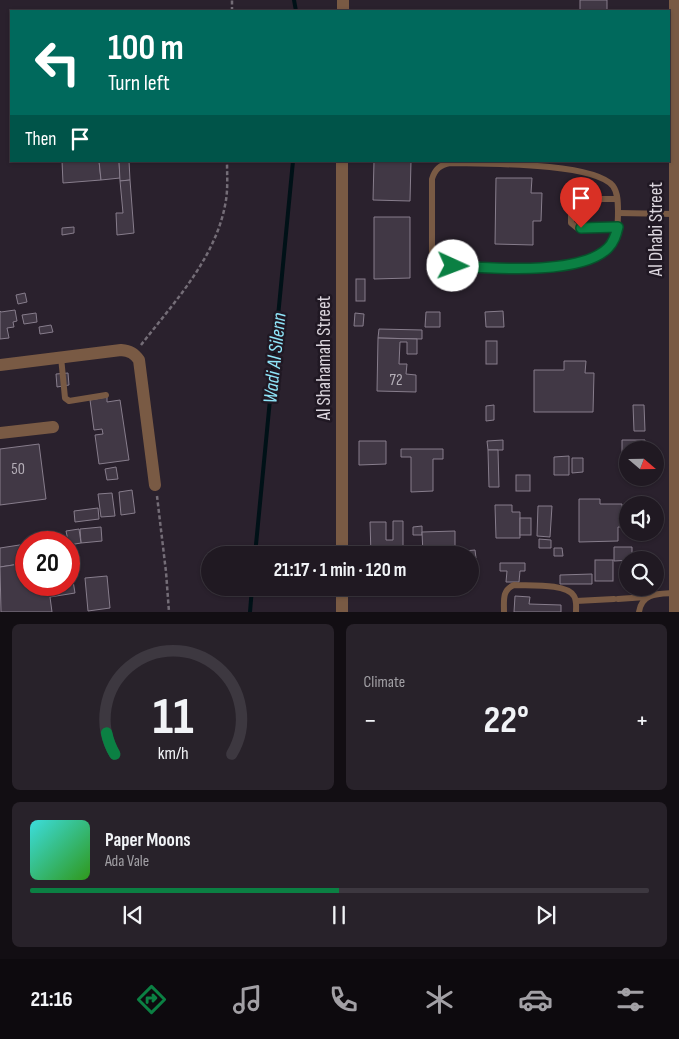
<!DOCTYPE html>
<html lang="en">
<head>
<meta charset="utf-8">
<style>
  :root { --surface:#201922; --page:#28222a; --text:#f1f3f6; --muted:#a2a0a5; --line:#3d3840; --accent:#0b8043 }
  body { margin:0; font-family:"Sofia Sans Condensed",sans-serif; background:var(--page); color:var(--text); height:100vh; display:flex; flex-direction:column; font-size:19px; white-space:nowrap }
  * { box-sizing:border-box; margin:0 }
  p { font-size:16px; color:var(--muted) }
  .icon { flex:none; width:28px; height:28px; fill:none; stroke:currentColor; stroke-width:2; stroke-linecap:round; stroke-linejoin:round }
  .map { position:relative; height:612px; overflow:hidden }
  .sheet { display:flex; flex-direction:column; gap:12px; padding:12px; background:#120e13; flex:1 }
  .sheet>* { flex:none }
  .top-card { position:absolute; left:10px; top:10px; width:660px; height:152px; border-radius:0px; box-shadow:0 1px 4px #0004,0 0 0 1px var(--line); background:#00695c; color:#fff; overflow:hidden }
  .needle { width:32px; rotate:110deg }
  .fabs { position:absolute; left:619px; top:441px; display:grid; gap:10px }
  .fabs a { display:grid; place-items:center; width:45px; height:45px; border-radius:50%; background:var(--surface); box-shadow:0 1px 4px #0004,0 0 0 1px var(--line); font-size:25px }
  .speed { position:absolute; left:15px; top:531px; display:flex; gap:10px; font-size:25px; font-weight:700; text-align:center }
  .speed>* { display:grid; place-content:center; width:65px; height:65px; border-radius:50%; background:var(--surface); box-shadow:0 1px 4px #0004,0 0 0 1px var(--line); line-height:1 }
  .speed .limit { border:8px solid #d22; background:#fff; color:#111 }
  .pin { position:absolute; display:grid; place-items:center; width:42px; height:42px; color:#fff; margin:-51px -21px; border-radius:50% 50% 50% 0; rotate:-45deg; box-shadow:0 0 5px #0007 }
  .pin .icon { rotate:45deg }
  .me { position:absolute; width:55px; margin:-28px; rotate:92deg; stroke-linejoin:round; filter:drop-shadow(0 0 4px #0008) }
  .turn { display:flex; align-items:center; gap:18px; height:105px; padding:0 15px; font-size:22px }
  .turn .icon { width:65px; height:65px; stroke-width:2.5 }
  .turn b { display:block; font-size:35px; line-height:42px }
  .then { display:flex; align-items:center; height:48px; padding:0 15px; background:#0003; gap:10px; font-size:19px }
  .big { font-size:38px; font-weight:700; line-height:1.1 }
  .sheet .tile { flex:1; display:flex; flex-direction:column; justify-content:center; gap:8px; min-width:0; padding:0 18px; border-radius:8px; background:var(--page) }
  .sheet .dial { align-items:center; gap:0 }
  .dial svg { height:130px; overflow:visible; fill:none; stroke:var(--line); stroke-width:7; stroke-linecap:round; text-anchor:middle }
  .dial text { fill:var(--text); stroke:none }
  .song { display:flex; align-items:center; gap:15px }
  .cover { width:60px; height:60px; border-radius:8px; background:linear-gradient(135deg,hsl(180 70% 55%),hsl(110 70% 35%)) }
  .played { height:5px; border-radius:2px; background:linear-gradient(90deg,var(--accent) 50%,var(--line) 50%) }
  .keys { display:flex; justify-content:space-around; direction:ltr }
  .heat { display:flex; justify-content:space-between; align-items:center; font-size:28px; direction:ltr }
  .sheet .tiles { flex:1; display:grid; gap:12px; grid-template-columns:1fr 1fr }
  .tile:last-child { grid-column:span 2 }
  .trip { position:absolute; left:201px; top:546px; width:278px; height:50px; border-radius:25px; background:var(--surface); box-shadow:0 1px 4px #0004,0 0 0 1px var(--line); font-weight:700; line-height:50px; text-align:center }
  .tabs { display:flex; height:80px; justify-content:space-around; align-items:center; background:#0d0a0e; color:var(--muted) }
  .tabs .icon { width:35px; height:35px }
  .tabs .current { color:var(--accent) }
  .tabs b { font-size:22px; color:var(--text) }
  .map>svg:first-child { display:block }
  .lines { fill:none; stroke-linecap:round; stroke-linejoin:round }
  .stream { stroke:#001117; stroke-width:4 }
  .building { fill:#413845; stroke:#877d8c }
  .path { stroke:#746d77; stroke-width:2.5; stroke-dasharray:4 2.5; stroke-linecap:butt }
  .service { stroke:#795a44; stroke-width:6 }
  .minor { stroke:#795a44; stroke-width:12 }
  .route-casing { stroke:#07532c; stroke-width:12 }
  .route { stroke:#0b8043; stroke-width:9 }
  .labels { text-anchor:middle; stroke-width:5; stroke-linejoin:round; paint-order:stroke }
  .number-label { font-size:16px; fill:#b4aeb7 }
  .street-label { font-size:19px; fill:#dbd5dd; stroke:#201823 }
  .water-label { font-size:20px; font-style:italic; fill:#8fe5f9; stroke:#201823 }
</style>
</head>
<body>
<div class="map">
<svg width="679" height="612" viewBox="0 0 679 612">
  <rect width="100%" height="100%" fill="#2a212d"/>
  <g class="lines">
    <g class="stream">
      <polyline points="294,0 296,11"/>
      <polyline points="255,555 293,161"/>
      <polyline points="250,612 252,588"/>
    </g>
  </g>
  <g class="building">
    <rect x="580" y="0" width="27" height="11"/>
    <polygon points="62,161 99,161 101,180 63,183"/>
    <polygon points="99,161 119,161 120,178 101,180"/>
    <polygon points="119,161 129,161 130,180 120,181"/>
    <polygon points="374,161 411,161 410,201 373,200"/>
    <polygon points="496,178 532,178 531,193 542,193 541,221 533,221 533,245 495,244"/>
    <polygon points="130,180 134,233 117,235 116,213 123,213 120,181"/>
    <polygon points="374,217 410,217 410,278 374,279"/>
    <polygon points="74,227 74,233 62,235 62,228"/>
    <rect x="356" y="279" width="9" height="22"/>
    <polygon points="25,293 27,302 18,304 16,295"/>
    <polygon points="15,310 17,321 13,322 14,327 7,328 9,338 0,339 0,311 1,312"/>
    <polygon points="503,311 504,327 486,327 485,312"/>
    <polygon points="426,312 440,312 440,327 425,327"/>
    <polygon points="36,313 37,322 24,324 22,315"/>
    <polygon points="355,313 364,314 363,326 354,326"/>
    <polygon points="51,325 53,332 40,334 39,327"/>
    <polygon points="379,329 422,330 422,339 378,338"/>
    <polygon points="378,338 417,339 417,354 407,354 407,342 400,342 399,364 407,364 406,374 416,375 416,392 377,391"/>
    <rect x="486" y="341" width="11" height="23"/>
    <polygon points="564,361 586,361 585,373 594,373 593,412 534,412 534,370 564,370"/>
    <polygon points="68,373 69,385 57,387 56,374"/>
    <polygon points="107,397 107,402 120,400 129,460 99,464 95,435 103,434 102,429 94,430 90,400"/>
    <polygon points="494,405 494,420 486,421 486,406"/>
    <polygon points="633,405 644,405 645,431 634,431"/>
    <polygon points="503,440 503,450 488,450 487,441"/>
    <polygon points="622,440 645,440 645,450 628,450 628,455 622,455"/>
    <polygon points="359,441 386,441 386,464 359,465"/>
    <polygon points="39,444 46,499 0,505 0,449"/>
    <polygon points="401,449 443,449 443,459 433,459 433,491 411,492 411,457 401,457"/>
    <polygon points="488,450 498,450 499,487 489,487"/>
    <polygon points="569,456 569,475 554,475 554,457"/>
    <polygon points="572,458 583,458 583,472 572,473"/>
    <polygon points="116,467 118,479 107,480 105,469"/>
    <rect x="516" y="475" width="14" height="16"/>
    <polygon points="132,490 135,513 121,515 119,492"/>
    <polygon points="112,493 115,516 101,517 98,494"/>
    <polygon points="579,499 600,499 600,504 622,504 622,527 618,527 618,541 579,542"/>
    <polygon points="495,505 512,505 512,512 520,512 520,538 496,538"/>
    <polygon points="538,506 552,506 550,537 537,536"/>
    <polygon points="98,508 99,519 75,522 74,511"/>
    <rect x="520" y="518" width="11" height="17"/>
    <polygon points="393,521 403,521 403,555 371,555 370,522 386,522 386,540 393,540"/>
    <polygon points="422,526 422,535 413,535 413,527"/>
    <polygon points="101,527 102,541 81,543 80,529"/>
    <polygon points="79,529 81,543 69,545 66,531"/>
    <polygon points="455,531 455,555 423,555 422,532"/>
    <polygon points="539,539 551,540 551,548 539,548"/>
    <polygon points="26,544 26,563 0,567 0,548"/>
    <polygon points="614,547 632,547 632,560 614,561"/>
    <polygon points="554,548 562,548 563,556 554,556"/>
    <polygon points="475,550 476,558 470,558 470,555 464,555 464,551"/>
    <polygon points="69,556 75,593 50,597 52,612 1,612 0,567 26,563 26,585 69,585"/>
    <rect x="595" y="560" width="18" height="21"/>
    <polygon points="500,563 525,563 525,571 520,571 519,582 506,582 507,571 500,571"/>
    <polygon points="592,574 592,584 560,584 560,575"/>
    <polygon points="107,576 110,608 88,611 85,578"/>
    <polygon points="515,596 530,597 529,604 561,605 561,612 514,612"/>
  </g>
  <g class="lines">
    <g class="path">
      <polyline points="232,11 232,0"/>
      <path d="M141 345C175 301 217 257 226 200 228 187 227 174 227 161"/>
      <polyline points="157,496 166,572 169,612"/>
    </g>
    <g class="service">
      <path d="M450 163C483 164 593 162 613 186 618 193 618 203 618 211 618 225 618 240 606 250 578 273 509 268 473 267 464 267 448 269 440 264 435 261 434 256 432 251V179C435 169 440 165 450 163Z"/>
      <polyline points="617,199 581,199 574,201 571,204 571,223 577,228 618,227"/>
      <polyline points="618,213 674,214"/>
      <polyline points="61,357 65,398 69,401 106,395"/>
      <polyline points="618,599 646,597"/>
      <polyline points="576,601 614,599"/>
      <path d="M504 612C504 600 502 590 514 585 529 586 566 583 574 596 577 601 576 606 576 612"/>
      <path d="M639 612C642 592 659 594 675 593"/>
    </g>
    <g class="minor">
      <polyline points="675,0 675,612"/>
      <polyline points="343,11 343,0"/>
      <path d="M0 365 121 350C130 351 134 353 139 360L155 485"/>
      <polyline points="0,433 53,427"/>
      <polyline points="342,555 342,161"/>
      <polyline points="342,588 342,612"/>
    </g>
  </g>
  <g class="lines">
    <defs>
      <path id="route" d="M453 266C490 268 580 276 608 248 614 242 616 235 618 227L581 228"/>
    </defs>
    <use href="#route" class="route-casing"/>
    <use href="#route" class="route"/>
  </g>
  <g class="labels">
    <g class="number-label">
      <text x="396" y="385">72</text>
      <text x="18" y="474">50</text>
    </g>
    <g class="street-label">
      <text transform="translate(655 229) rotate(-90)" y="7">Al Dhabi Street</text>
      <text transform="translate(323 358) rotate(-90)" y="7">Al Shahamah Street</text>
    </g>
    <g class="water-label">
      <text transform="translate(274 358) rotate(-84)" y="7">Wadi Al Silenn</text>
    </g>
  </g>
</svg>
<div class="fabs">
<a><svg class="needle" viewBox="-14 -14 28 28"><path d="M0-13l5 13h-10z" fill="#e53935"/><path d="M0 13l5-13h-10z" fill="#a2a0a5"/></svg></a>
<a><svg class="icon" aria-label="sound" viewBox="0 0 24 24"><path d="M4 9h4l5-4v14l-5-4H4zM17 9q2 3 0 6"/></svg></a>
<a><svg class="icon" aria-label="search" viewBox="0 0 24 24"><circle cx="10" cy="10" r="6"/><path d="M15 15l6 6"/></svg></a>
</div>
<div class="speed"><div class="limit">20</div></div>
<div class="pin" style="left:581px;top:228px;background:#d93025"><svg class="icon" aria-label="arrive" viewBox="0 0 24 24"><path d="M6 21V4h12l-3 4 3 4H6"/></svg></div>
<svg class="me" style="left:453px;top:266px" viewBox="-20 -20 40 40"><circle r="19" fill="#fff"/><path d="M0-13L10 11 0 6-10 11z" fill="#0b8043"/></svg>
<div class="trip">21:17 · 1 min · 120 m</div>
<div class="top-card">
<div class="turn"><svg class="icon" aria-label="left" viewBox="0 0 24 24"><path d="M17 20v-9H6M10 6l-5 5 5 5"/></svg><div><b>100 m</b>Turn left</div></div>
<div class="then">Then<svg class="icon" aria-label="arrive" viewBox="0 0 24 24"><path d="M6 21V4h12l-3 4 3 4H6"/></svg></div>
</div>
</div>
<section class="sheet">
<div class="tiles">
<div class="tile dial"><svg viewBox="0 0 100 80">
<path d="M14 69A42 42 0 1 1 86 69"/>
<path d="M14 69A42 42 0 0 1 9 56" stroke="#0b8043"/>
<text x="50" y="56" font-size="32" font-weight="700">11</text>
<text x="50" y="72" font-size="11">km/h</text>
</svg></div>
<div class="tile"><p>Climate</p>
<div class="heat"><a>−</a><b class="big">22°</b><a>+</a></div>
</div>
<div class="tile">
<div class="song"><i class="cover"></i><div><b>Paper Moons</b><p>Ada Vale</p></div></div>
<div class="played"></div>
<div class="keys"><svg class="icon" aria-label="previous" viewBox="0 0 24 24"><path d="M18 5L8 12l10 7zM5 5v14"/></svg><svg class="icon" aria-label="pause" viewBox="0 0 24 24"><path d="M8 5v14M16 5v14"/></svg><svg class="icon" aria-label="next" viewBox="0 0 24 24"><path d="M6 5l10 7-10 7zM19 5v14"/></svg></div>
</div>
</div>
</section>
<nav class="tabs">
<b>21:16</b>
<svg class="icon current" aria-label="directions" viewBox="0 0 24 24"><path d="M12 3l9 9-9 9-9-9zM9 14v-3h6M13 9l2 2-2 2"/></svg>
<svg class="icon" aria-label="music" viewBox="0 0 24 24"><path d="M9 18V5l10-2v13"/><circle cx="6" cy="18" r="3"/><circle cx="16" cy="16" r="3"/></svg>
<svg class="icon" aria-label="phone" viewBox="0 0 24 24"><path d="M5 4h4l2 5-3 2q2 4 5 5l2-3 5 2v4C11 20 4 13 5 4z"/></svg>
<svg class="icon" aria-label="climate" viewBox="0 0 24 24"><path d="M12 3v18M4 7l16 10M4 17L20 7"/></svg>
<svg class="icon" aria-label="car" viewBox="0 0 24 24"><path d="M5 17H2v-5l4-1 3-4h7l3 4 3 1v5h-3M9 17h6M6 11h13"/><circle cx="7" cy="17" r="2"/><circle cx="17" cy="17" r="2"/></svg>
<svg class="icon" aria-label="filters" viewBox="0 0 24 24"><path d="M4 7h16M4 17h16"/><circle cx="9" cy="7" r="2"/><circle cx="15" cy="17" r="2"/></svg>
</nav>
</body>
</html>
